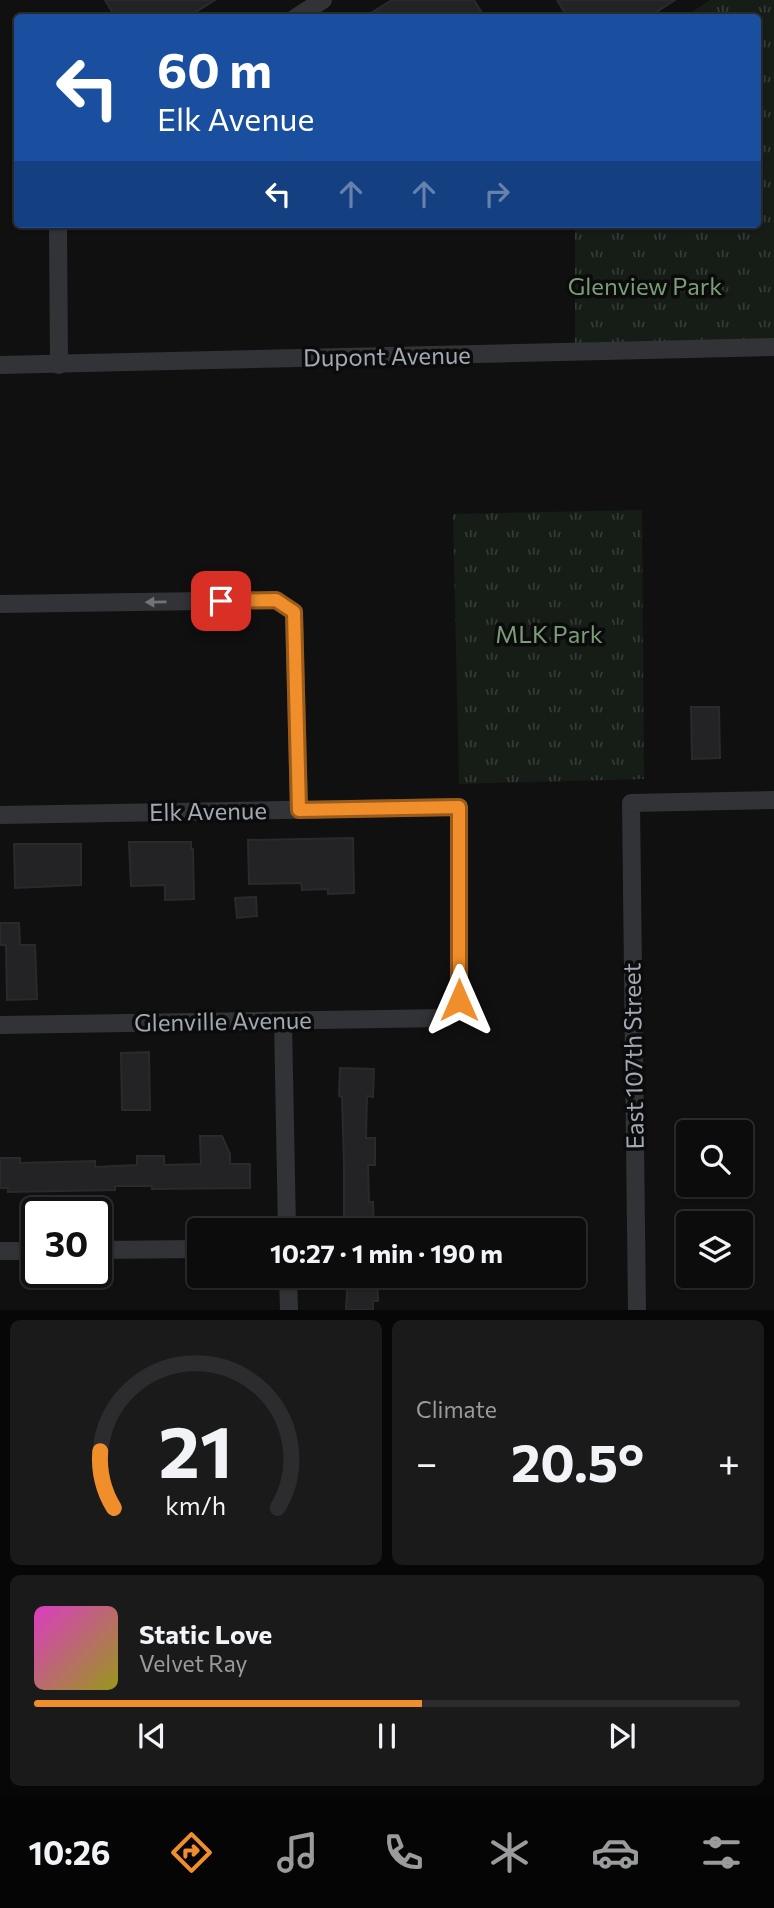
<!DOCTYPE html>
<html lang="en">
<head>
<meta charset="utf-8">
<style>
  :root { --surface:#0c0c0d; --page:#1a1a1b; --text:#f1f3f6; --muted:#9a9b9d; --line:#2c2c2e; --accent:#ef8e2a }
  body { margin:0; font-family:Commissioner,sans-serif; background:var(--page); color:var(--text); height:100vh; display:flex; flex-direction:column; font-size:26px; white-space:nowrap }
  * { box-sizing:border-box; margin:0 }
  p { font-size:23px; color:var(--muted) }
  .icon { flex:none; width:38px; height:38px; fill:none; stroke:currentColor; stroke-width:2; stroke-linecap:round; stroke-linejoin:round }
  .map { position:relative; height:1310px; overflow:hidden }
  .drawer { display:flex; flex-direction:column; gap:10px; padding:10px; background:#070707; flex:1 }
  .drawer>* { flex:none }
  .guide { position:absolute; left:14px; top:14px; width:747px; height:214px; border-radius:7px; box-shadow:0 2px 5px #0004,0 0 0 2px var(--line); background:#1a4fa0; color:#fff; overflow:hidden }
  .controls { position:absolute; left:676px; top:1120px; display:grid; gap:14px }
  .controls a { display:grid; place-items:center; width:77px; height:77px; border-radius:7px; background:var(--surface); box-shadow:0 2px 5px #0004,0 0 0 2px var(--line); font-size:35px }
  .speed { position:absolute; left:21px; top:1197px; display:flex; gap:14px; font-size:35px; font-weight:700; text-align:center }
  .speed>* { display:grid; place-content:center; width:91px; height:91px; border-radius:50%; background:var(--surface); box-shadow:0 2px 5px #0004,0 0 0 2px var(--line); line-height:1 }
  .speed .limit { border:4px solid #111; border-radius:10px; background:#fff; color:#111 }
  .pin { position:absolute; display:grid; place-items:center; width:60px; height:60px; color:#fff; margin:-30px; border-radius:14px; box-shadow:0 4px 10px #0006 }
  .me { position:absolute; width:77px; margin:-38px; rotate:0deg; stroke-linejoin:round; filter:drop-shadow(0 0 5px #0008) }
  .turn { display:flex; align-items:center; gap:24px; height:147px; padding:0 28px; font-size:32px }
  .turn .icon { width:91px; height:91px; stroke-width:2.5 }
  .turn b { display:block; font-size:49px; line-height:60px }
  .lanes { display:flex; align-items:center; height:66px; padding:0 28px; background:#0003; justify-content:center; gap:35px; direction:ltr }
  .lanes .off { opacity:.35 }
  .big { font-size:52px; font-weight:700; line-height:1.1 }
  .drawer .tile { flex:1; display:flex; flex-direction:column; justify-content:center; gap:10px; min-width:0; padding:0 24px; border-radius:10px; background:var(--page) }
  .drawer .dial { align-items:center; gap:0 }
  .dial svg { height:182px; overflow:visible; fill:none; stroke:var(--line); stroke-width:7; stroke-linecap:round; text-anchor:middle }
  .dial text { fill:var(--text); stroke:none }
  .song { display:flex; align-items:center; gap:21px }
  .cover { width:84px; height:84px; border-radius:10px; background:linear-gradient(135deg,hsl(310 70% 55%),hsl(60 70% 35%)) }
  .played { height:7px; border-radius:4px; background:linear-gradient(90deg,var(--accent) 55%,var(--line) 55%) }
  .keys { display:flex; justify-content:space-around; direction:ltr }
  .heat { display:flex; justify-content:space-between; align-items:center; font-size:38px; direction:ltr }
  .drawer .tiles { flex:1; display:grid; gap:10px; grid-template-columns:1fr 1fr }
  .tile:last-child { grid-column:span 2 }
  .trip { position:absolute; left:187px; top:1218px; width:399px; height:70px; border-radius:7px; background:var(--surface); box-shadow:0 2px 5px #0004,0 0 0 2px var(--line); font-weight:700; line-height:70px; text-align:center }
  .tab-bar { display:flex; height:112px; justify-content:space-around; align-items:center; background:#050505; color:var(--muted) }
  .tab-bar .icon { width:49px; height:49px }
  .tab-bar .current { color:var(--accent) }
  .tab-bar b { font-size:32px; color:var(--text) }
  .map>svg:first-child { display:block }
  .park { fill:url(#park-tufts) }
  .building { fill:#232325; stroke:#2a2a2d; stroke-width:2 }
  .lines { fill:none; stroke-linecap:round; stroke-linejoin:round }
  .minor { stroke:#313336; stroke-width:18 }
  .oneway { fill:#6f747a }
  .route-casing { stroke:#9b5c1b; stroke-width:18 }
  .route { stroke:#ef8e2a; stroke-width:12 }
  .labels { text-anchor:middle; stroke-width:7; stroke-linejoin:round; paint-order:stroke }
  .park-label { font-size:24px; fill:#7b9d78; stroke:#0b0b0c }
  .street-label { font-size:24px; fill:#a1a9b2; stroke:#0b0b0c }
</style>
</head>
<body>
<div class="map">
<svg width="774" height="1310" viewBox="0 0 774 1310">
  <defs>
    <pattern id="park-tufts" width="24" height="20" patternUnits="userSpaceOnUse" patternTransform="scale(1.75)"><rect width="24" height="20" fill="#161c16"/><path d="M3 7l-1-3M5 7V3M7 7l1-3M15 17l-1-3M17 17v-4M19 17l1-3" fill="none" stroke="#353a36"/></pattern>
  </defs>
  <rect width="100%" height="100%" fill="#101011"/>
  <g class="park">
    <polygon points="710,0 774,0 774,347 575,352 575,224 758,224 758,18 685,17"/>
    <polygon points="642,510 644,779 459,784 453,514"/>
  </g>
  <g class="building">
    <polygon points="105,0 215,0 186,18 116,18"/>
    <polygon points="392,0 474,0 485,18 363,18"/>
    <polygon points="557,0 675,0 647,18 568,18"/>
    <polygon points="691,707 719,707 720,758 692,759"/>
    <polygon points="353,838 354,893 328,894 328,889 302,890 301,883 249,884 248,840"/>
    <polygon points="129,842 191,842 191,849 193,849 194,899 165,900 165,885 131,886"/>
    <polygon points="14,844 81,844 81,885 15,888"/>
    <polygon points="256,897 257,916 237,918 235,898"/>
    <polygon points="0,923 19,923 20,945 35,945 37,999 7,1000 6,945 0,945"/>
    <polygon points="149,1052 150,1110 122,1110 121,1053"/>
    <polygon points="340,1068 374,1069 373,1097 367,1096 366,1138 375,1138 375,1165 368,1165 369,1202 373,1202 374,1230 344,1230 344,1165 342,1097 339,1096"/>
    <polygon points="200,1136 222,1136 230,1154 230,1164 250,1164 250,1188 152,1189 152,1186 115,1186 115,1190 8,1192 8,1188 0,1188 0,1158 20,1158 20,1163 95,1161 95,1167 137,1165 137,1156 164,1156 164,1165 201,1164"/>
    <polygon points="348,1276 377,1276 378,1301 373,1301 373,1310 346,1310"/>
  </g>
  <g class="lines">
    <g class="minor">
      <polyline points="295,18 323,0"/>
      <polyline points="58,224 59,365"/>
      <polyline points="0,365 774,347"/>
      <polyline points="0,604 276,600 294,612 299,810"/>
      <polyline points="0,815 459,807 459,1000 446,1018 0,1025"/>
      <polyline points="283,1022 287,1230"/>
      <polyline points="96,1250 200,1249"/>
      <polyline points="0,1251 37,1251"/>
      <polyline points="288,1276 289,1310"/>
      <polyline points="637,1310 631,803 774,800"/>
    </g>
  </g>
  <defs><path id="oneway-solid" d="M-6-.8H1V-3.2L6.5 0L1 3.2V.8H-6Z" transform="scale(1.75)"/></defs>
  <use class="oneway" href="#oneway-solid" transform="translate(156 602) rotate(179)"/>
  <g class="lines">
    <defs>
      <polyline id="route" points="221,601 276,600 294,612 299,810 459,807 459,1000"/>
    </defs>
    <use href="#route" class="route-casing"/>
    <use href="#route" class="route"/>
  </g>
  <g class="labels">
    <g class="park-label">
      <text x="645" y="295">Glenview Park</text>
      <text x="549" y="643">MLK Park</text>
    </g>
    <g class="street-label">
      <text transform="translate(387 357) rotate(-1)" y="8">Dupont Avenue</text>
      <text transform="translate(208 812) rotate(-1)" y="8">Elk Avenue</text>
      <text transform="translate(223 1022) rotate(-1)" y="8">Glenville Avenue</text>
      <text transform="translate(634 1056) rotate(-91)" y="8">East 107th Street</text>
    </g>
  </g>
</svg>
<div class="controls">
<a><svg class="icon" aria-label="search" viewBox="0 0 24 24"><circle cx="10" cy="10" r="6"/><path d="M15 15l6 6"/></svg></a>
<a><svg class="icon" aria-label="layers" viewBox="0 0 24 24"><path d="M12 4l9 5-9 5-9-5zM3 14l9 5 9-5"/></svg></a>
</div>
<div class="speed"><div class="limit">30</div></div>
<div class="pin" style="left:221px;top:601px;background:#d93025"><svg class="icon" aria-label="arrive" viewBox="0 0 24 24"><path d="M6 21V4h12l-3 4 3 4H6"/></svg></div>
<svg class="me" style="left:459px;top:1000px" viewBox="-20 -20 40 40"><path d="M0-17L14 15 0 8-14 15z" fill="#ef8e2a" stroke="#fff" stroke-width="4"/></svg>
<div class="trip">10:27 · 1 min · 190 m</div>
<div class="guide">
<div class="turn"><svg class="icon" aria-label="left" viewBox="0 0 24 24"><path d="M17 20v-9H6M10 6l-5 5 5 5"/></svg><div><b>60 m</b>Elk Avenue</div></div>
<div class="lanes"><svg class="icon" aria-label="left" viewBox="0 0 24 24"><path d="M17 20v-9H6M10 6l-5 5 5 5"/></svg><svg class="icon off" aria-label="ahead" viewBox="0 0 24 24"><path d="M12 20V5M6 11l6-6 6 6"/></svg><svg class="icon off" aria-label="ahead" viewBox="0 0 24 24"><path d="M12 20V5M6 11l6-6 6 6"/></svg><svg class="icon off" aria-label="right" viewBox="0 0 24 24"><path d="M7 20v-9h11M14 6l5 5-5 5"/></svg></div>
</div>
</div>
<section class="drawer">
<div class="tiles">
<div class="tile dial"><svg viewBox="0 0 100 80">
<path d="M14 69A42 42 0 1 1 86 69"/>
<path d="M14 69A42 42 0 0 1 8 44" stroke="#ef8e2a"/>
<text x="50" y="56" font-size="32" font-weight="700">21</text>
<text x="50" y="72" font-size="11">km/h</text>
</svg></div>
<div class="tile"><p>Climate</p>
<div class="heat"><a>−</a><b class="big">20.5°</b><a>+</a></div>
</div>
<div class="tile">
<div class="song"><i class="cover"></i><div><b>Static Love</b><p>Velvet Ray</p></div></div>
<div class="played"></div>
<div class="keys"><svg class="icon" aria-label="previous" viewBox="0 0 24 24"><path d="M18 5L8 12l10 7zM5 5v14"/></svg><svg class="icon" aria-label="pause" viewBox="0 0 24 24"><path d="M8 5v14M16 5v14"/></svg><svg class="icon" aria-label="next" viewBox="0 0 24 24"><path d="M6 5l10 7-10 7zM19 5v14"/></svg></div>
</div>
</div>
</section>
<nav class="tab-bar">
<b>10:26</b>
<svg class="icon current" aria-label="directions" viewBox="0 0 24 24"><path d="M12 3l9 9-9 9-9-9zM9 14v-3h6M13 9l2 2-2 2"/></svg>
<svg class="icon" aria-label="music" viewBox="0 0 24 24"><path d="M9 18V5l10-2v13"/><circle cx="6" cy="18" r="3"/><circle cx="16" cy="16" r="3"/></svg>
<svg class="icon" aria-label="phone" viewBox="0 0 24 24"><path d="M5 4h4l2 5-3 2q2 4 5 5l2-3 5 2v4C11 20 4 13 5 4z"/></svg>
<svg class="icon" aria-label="climate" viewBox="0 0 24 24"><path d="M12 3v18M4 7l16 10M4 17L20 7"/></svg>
<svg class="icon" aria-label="car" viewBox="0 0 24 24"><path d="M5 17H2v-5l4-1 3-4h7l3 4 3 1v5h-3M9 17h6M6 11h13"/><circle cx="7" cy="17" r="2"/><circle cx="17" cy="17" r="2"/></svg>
<svg class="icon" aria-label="filters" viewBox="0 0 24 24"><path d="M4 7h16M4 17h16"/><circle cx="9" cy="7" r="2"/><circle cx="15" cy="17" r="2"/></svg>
</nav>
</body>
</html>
